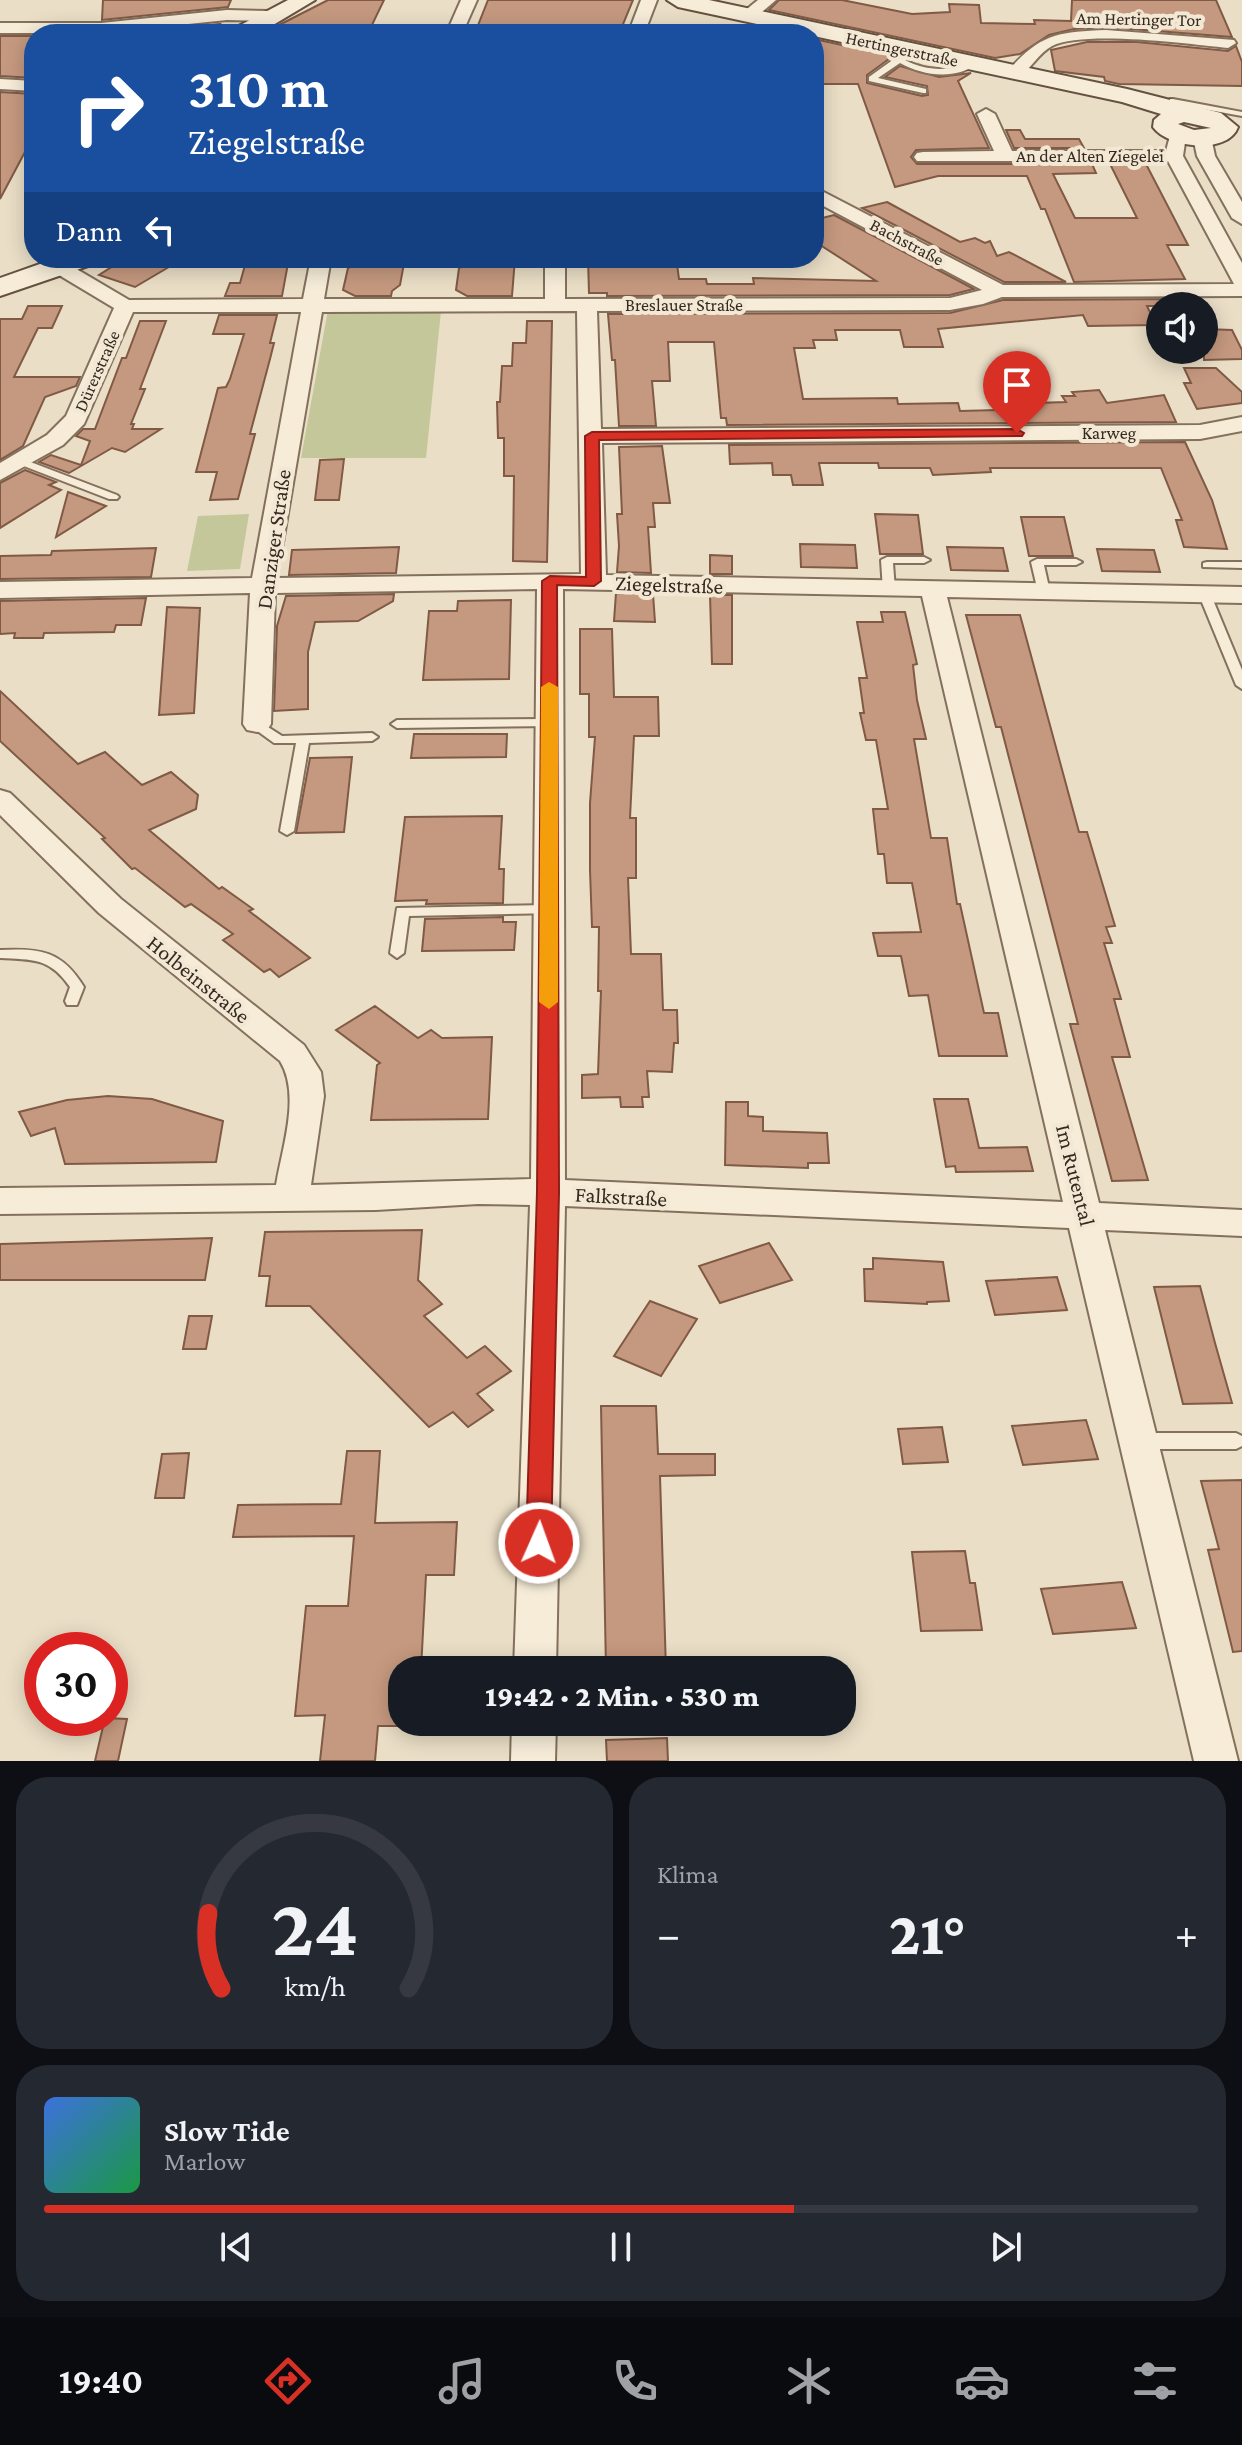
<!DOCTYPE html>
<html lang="de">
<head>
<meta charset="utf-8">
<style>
  :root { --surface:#171b24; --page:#242831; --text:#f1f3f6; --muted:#9ea1a6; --line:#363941; --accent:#d93025 }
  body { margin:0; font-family:"Crimson Pro",serif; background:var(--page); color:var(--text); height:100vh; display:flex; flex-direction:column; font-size:30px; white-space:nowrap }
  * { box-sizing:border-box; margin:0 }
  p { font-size:26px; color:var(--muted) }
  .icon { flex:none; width:44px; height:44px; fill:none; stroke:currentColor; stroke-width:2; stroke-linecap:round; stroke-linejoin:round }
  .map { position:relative; height:1761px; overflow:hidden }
  .side { display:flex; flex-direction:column; gap:16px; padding:16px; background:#0d0f14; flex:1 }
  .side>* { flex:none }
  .guide { position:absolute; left:24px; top:24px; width:800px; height:244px; border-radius:32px; box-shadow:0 4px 20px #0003; background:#1a4fa0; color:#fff; overflow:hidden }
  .controls { position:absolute; left:1146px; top:292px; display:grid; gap:16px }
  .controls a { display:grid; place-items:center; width:72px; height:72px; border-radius:50%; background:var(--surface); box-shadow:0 4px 20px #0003; font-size:40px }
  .speed { position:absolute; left:24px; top:1632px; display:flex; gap:16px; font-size:40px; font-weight:700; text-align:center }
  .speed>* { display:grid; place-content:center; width:104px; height:104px; border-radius:50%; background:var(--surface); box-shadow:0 4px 20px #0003; line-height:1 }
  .speed .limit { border:12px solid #d22; background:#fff; color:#111 }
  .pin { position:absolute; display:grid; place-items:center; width:68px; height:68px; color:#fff; margin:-82px -34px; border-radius:50% 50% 50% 0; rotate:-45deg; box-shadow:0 0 8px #0007 }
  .pin .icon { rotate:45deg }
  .me { position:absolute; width:88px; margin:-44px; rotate:2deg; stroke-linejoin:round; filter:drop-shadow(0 0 6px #0008) }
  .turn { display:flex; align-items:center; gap:28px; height:168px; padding:0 32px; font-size:36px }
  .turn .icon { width:104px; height:104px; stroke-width:2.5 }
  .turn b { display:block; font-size:56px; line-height:68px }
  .then { display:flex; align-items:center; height:76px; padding:0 32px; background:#0003; gap:16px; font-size:30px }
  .big { font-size:60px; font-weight:800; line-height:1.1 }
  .side .card { flex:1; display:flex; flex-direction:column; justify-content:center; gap:12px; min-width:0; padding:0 28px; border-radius:32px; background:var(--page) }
  .side .dial { align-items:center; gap:0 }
  .dial svg { height:208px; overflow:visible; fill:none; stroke:var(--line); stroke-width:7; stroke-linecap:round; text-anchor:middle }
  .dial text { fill:var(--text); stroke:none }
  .song { display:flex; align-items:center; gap:24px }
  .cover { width:96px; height:96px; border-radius:12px; background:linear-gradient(135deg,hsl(220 70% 55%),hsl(140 70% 35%)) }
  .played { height:8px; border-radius:4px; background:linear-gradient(90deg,var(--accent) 65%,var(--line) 65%) }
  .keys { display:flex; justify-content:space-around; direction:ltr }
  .heat { display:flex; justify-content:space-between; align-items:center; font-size:44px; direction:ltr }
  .side .tiles { flex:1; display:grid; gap:16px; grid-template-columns:1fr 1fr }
  .card:last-child { grid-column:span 2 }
  .trip { position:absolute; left:388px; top:1656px; width:468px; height:80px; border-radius:32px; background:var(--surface); box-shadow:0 4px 20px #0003; font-weight:800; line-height:80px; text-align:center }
  .menu { display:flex; height:128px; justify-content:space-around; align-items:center; background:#090b0e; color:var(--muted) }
  .menu .icon { width:56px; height:56px }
  .menu .on { color:var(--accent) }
  .menu b { font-size:36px; color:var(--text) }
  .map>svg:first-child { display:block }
  .green { fill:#c4c79a }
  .building { fill:#c5997f; stroke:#805a45; stroke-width:2 }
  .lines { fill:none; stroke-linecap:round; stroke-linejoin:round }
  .lane-casing { stroke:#83705d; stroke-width:4 }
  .street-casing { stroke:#83705d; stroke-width:4 }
  .secondary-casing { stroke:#655140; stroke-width:4 }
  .lane { fill:#f6ecd8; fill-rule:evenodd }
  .street { fill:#f6ecd8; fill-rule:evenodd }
  .secondary { fill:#f6ecd8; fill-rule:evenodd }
  .route { fill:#d93025; stroke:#8d1f18; stroke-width:2 }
  .slow { fill:#f59e0b }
  .labels { text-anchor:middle; stroke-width:8; stroke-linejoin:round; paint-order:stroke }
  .far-street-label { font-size:18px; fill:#352920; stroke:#f2e8d4 }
  .street-label { font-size:22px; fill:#352920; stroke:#f2e8d4 }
</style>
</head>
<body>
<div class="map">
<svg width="1242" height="1761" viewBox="0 0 1242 1761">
  <rect width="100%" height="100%" fill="#eadec6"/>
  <g class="green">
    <polygon points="328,310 441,311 426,458 301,458"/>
    <polygon points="249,514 240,569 187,571 198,516"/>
  </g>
  <g class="building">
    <polygon points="103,0 231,0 228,7 102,20"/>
    <polygon points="328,0 384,0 371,27 279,25"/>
    <polygon points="488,0 633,0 619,34 475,33"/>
    <polygon points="779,0 842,0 912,14 950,12 949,4 979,5 981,23 1035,24 1034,20 1071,21 1072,0 1216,0 1232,37 1106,27 1074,29 1049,35 1020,54 995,58 769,10"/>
    <polygon points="220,24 215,34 141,32"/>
    <polygon points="0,36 34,36 34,78 0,76"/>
    <polygon points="814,39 893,56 867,75 867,83 922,96 928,95 927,86 885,77 900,66 939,77 971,73 958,81 989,148 916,150 911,157 917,164 1092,164 1096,173 1053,174 1075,218 1137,218 1110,164 1146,164 1188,245 1167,245 1185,279 1074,282 1045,209 1041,209 1027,176 938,176 895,187 858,84 814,84"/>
    <polygon points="1087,42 1137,42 1228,51 1236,46 1242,62 1242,86 1119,84 1105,81 1104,77 1055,71 1051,50"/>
    <polygon points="0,92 34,94 34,135 0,199"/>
    <polygon points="1006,130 1020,130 1025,139 1079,139 1084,148 1014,148"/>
    <polygon points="887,202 960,242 975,238 985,243 990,241 997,256 1009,252 1066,282 1004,282 862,208"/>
    <polygon points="834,215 974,289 950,295 607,296 607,293 589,293 588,258 629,258 629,265 677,264 679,279 706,279 707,284 754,284 753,278 876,281 814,241 814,220"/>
    <polygon points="126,258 184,258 135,287 99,275"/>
    <polygon points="247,258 289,258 282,296 225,296 230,283 240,283"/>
    <polygon points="368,258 405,258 400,285 392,291 391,296 355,296 343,290 348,268"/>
    <polygon points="479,258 515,258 512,296 467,296 456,290 459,268"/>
    <polygon points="1190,299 1194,306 1147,306 1156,325 1088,326 1083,315 938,329 943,347 904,347 900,330 835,330 837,340 813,340 815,348 794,348 803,399 897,398 898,404 958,403 960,411 1038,409 1036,403 1066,402 1062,396 1075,396 1072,392 1099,390 1107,403 1164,395 1176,422 727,425 726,418 721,418 714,342 668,342 670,381 652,381 656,426 619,426 615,360 612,360 608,314 950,313 1003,300"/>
    <polygon points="28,306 62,306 52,328 38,328 14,377 80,377 76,386 45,397 23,446 0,460 0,319 22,319"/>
    <polygon points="219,315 277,315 270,343 274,343 270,359 250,434 255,434 238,499 210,500 217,472 196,472 218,388 226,387 230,379 244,334 213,334"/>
    <polygon points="140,321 166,321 140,389 145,389 131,424 134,424 132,429 161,429 125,452 112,448 69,473 39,462 51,455 81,465 90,441 76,436 83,429 95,429 122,358 126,358"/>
    <polygon points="527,321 552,321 547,562 513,561 514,476 504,476 504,438 498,438 497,402 500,402 502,366 512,366 513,343 526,343"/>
    <polygon points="1204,329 1232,330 1242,350 1242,359 1204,360"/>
    <polygon points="1184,368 1216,368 1242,392 1242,403 1197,409 1184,383 1191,383"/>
    <polygon points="1185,442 1212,500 1227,549 1184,547 1176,520 1182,520 1161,468 990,468 991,472 933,475 930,468 879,468 878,463 819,463 823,485 793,485 791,475 773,475 772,463 730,464 729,445"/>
    <polygon points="662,446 670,503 653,503 655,527 648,527 651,573 617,572 619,546 617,514 622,514 619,447"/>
    <polygon points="344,459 339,500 315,500 320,460"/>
    <polygon points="25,470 56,482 49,485 61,490 0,528 0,483"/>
    <polygon points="68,492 106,506 56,537"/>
    <polygon points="875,514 918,515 923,554 880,554"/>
    <polygon points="1021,517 1064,517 1073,556 1029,556"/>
    <polygon points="800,544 855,545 857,568 801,567"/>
    <polygon points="399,547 396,573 289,575 292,550"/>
    <polygon points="947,547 1003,548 1008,571 951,570"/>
    <polygon points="156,548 151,577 0,579 0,556 51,555 52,551"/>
    <polygon points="1097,549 1154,550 1160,572 1102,571"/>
    <polygon points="710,555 732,556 732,574 710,574"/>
    <polygon points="616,593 653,594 655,622 614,621"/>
    <polygon points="394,594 393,601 358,621 315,622 308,652 308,709 274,711 277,626 286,596"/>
    <polygon points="710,595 732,595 732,664 712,664"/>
    <polygon points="146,598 141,625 116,625 114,632 44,633 43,638 14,638 15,633 0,634 0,601"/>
    <polygon points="511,600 509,679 423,680 429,611 457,611 458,601"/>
    <polygon points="167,607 200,608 194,713 159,715"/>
    <polygon points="881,612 905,612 917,664 913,665 917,700 926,739 914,739 931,838 947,838 957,904 960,904 984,1013 998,1013 1007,1056 939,1056 928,995 909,996 901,956 878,956 873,933 921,932 912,883 887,883 884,854 878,854 873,809 888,809 876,740 866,740 860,713 864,713 859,678 867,678 857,622 883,622"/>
    <polygon points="966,615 1020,615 1079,832 1087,832 1115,926 1106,927 1112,943 1104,943 1121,999 1114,999 1130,1057 1112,1057 1148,1180 1112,1181 1070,1024 1078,1024 1001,727 996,727"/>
    <polygon points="580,629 612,629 614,697 658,697 659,736 634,736 630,818 636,818 636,878 628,878 631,954 661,954 663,1010 677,1010 678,1043 674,1043 672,1072 647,1071 649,1097 642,1097 643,1107 621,1107 620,1097 582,1098 582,1075 598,1074 601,991 598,991 599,927 592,927 590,870 590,803 595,737 589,737 589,694 580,694"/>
    <polygon points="0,691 78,764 105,752 142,785 171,772 198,795 196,809 149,830 219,889 222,887 253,909 249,911 310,958 279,977 270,969 264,972 223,940 233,934 191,904 185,907 135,868 132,869 102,839 105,838 0,741"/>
    <polygon points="414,734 507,734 506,757 411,758"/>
    <polygon points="352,757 344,832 296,833 310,758"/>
    <polygon points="502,816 499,869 504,869 503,903 426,904 427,900 395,901 405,817"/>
    <polygon points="503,917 503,922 516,922 514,950 422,951 425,919"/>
    <polygon points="375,1006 418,1038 431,1030 442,1038 492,1037 488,1119 371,1120 377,1065 380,1063 336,1030"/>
    <polygon points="108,1096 152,1099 223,1121 216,1162 65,1164 55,1128 31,1136 19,1112 67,1100"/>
    <polygon points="934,1099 968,1099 979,1148 1027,1147 1033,1171 956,1172 955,1166 946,1167"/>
    <polygon points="726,1102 748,1102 748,1116 763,1117 763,1131 827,1133 829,1163 808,1163 808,1168 725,1165"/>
    <polygon points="422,1230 418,1280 442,1304 424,1316 467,1358 485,1346 511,1371 477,1394 493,1410 468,1427 453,1412 429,1427 310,1306 266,1306 270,1276 259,1276 265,1232"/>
    <polygon points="212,1238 205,1280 0,1280 0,1244"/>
    <polygon points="769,1243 792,1280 720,1303 699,1266"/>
    <polygon points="873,1258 943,1262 949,1301 927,1302 927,1304 865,1301 864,1269 873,1269"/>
    <polygon points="1057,1277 1067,1310 995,1315 986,1281"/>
    <polygon points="1200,1286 1215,1343 1232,1403 1183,1404 1154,1287"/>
    <polygon points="650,1301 697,1319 661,1376 614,1356"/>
    <polygon points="189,1316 212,1316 206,1349 183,1349"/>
    <polygon points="601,1406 656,1406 658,1454 715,1454 715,1475 660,1476 666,1670 606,1670"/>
    <polygon points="1086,1420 1098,1459 1023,1465 1012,1426"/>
    <polygon points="942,1427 948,1462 903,1464 898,1429"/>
    <polygon points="347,1451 380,1451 375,1523 457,1522 454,1575 426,1575 421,1670 402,1670 402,1726 378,1726 375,1761 320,1761 325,1715 295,1716 306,1606 348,1606 354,1536 233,1537 238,1505 341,1504"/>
    <polygon points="189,1453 184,1498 155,1498 162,1454"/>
    <polygon points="1242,1480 1242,1651 1233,1652 1208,1550 1219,1549 1201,1481"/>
    <polygon points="965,1551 970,1583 975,1583 982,1630 921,1631 912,1552"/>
    <polygon points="1122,1582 1136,1628 1053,1634 1041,1589"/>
    <polygon points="105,1718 127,1719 118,1761 95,1761"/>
    <polygon points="667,1738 668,1761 607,1761 606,1740"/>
  </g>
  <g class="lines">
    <defs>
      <g id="lane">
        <path d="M908 49 915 51 905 60C928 72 950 71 973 62L977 64C955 80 923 76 900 63L878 78 926 89V93H923L869 81V77Z"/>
        <polygon points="1173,99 1242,112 1242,116 1170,103 1170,99"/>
        <polygon points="20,458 117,495 119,497 117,499 109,499 16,463 15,461"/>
        <polygon points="887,557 924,557 930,560 924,563 893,563 895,590 889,594 883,590 881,560"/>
        <polygon points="1037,559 1076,559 1082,562 1076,565 1044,565 1050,592 1044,596 1038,592 1031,562"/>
        <polygon points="1207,562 1242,562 1242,568 1203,567 1203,563"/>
        <polygon points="1205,591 1211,595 1242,670 1242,689 1236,685 1199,595"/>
        <polygon points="549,719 555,723 554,726 397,728 391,724 397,720"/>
        <polygon points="257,720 282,736 372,733 378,737 372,741 309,743 294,831 287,835 280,831 296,743 274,743 252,727 251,724"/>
        <polygon points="549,905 556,910 554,913 409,916 404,953 397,958 390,953 397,908"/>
        <path d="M0 950C41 948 62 951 84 987L77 1005H67L65 1001 70 987C49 957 33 960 0 958Z"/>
        <polygon points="1141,1433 1236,1433 1242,1436 1242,1446 1236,1449 1141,1449 1135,1446 1132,1441 1135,1436"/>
      </g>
      <g id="street">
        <polygon points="461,0 477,0 462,34 446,34"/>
        <polygon points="641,0 657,0 644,34 628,34"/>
        <polygon points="758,0 776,0 754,19 742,19 742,13"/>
        <polygon points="227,10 270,11 278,16 270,21 227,20 101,33 0,33 0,23 101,23"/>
        <path d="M1106 30 1234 40 1236 43 1228 48C1190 44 1083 30 1052 46 1039 53 1031 68 1020 77H1008L1006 73C1040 34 1056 32 1106 30Z"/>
        <polygon points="0,79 34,81 34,91 0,89"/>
        <path d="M986 109 995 114 1012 151H1166L1171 132H1183L1186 136 1183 156 1242 263V296L1002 297 983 304 950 310 597 311 601 429 1200 425 1242 417V431L1200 439 602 443 606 575 1242 587V603L947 597 1099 1203 1242 1210V1236L1105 1230 1238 1761H1194L1069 1228 565 1206 556 1670H514L530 1205 478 1204 376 1210 0 1214V1188L276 1185C282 1148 301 1095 280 1061L99 913 0 815V790L10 793 121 899 304 1045 321 1072 324 1096 311 1185 531 1179 537 589 275 593 271 724 267 730 257 732 247 730 243 724 250 593 0 598V582L252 578 301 312H133L84 424 63 445 0 480V463L47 435 66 416 114 308 54 272 51 268 54 264H68L129 300 303 299 311 258H331L324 299H545V258H565V299L950 298 982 290 814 201V187L1003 285 1234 284 1168 161H917L914 157 917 153 923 152 994 151 977 114ZM577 311 581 574 277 578 322 312ZM563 589 922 596 1063 1202 565 1180Z"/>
        <polygon points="1202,132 1211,137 1215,156 1242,202 1242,224 1232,218 1197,156 1193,137"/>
        <polygon points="512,1722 556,1722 555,1761 511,1761"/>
      </g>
      <g id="secondary">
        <polygon points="288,0 315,0 258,34 230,34 233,29"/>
        <path d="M667 0H709L1127 89 1221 113 1238 127C1228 155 1168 148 1153 127L1154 120 1161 114 1122 102 678 7ZM1184 122 1211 128 1194 130 1178 124Z"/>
        <polygon points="57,258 98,258 94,264 0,296 0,278"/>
      </g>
    </defs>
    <use href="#lane" class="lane-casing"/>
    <use href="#street" class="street-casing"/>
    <use href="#secondary" class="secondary-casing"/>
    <use href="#lane" class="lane"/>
    <use href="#street" class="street"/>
    <use href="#secondary" class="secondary"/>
  </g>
  <polygon class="route" points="1017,429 1024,433 1022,436 599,440 601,581 594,586 557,585 559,1192 551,1543 547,1551 539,1554 530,1551 526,1543 537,1192 542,581 550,576 586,577 585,436 592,432"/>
  <polygon class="slow" points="549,682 558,687 558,1002 549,1009 539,1002 541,687"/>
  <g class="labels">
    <g class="far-street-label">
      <text transform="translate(1139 19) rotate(1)" y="6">Am Hertinger Tor</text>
      <text transform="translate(902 49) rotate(12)" y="6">Hertingerstraße</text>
      <text x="1090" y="162">An der Alten Ziegelei</text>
      <text transform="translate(907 242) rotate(28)" y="6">Bachstraße</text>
      <text x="684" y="311">Breslauer Straße</text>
      <text transform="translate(97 371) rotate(-66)" y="6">Dürerstraße</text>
      <text x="1109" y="439">Karweg</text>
    </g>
    <g class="street-label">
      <text transform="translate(273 539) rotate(-82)" y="8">Danziger Straße</text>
      <text transform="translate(669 584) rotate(2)" y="8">Ziegelstraße</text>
      <text transform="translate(199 979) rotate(39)" y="8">Holbeinstraße</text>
      <text transform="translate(1076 1175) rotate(76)" y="8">Im Rutental</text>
      <text transform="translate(621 1196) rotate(3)" y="8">Falkstraße</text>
    </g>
  </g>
</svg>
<div class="controls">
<a><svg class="icon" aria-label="sound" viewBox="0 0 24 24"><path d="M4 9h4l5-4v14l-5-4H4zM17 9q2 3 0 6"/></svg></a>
</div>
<div class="speed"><div class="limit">30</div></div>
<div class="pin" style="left:1017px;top:433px;background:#d93025"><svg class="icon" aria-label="arrive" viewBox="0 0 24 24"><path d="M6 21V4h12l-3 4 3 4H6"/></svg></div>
<svg class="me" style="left:539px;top:1543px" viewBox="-20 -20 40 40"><circle r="17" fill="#d93025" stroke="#fff" stroke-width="3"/><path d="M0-11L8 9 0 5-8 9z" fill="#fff"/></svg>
<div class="trip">19:42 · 2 Min. · 530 m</div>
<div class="guide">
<div class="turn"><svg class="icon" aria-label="right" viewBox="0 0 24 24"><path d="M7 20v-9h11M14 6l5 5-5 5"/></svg><div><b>310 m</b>Ziegelstraße</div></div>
<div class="then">Dann<svg class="icon" aria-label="left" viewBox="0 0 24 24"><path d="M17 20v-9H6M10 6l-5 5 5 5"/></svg></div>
</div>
</div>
<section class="side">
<div class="tiles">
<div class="card dial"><svg viewBox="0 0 100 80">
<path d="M14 69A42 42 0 1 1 86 69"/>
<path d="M14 69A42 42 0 0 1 9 40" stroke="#d93025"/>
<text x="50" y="56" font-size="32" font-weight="700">24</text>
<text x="50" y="72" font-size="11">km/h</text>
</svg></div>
<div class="card"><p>Klima</p>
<div class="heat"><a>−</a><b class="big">21°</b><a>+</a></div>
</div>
<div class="card">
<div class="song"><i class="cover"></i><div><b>Slow Tide</b><p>Marlow</p></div></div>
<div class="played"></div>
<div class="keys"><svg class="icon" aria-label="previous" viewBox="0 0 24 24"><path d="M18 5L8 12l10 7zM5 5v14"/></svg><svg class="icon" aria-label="pause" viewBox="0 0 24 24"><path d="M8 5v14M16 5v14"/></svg><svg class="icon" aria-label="next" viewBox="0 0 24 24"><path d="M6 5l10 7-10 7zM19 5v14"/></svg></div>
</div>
</div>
</section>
<nav class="menu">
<b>19:40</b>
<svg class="icon on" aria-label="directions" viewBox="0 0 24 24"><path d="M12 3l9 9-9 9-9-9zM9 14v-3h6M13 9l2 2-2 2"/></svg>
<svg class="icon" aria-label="music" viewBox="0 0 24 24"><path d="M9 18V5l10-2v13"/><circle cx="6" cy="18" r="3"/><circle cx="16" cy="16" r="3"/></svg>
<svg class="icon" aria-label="phone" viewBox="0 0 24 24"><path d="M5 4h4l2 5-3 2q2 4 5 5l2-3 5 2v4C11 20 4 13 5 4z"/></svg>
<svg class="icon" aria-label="climate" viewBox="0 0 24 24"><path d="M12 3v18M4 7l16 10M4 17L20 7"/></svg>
<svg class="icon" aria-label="car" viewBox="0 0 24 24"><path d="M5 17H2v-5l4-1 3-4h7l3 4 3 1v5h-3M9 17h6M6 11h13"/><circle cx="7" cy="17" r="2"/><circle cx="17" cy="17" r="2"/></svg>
<svg class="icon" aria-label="filters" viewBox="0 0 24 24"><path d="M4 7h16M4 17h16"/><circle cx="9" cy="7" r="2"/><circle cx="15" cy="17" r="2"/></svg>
</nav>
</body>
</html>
